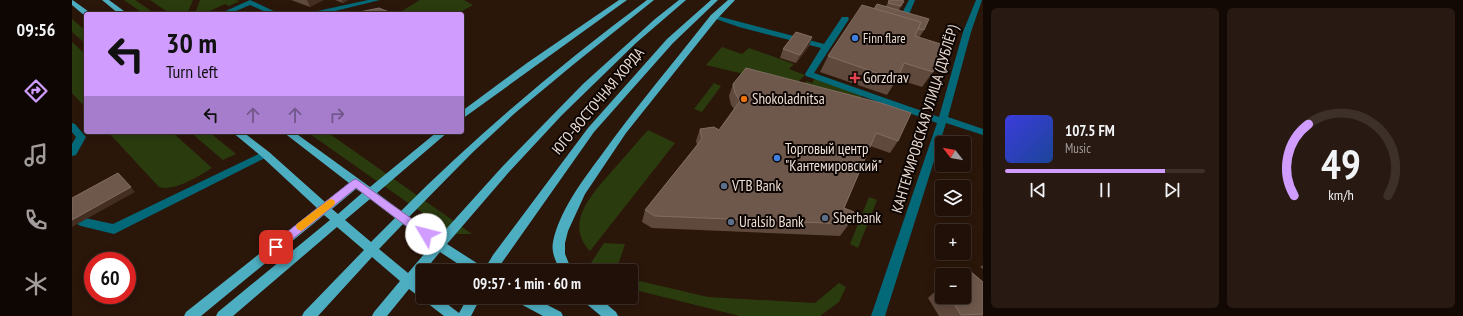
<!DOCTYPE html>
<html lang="en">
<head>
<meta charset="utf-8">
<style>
  :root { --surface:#201008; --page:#281912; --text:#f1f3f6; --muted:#a29d9c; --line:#3d3029; --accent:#d09dff }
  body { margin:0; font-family:"PT Sans Narrow",sans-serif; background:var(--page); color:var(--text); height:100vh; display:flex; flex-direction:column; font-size:15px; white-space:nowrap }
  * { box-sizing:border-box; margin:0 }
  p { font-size:13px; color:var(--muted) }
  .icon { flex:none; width:22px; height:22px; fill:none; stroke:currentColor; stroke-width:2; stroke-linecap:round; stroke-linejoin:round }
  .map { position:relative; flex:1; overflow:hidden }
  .details { display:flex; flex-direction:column; gap:8px; padding:8px; background:#120904; width:480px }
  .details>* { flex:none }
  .banner { position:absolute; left:12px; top:12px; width:380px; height:122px; border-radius:4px; box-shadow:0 2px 10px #0003,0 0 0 1px var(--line); background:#d09dff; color:#111; overflow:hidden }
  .needle { width:26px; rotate:301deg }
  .buttons { position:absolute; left:863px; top:136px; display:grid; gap:8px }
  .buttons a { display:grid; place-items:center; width:36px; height:36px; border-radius:4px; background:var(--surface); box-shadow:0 2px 10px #0003,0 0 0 1px var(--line); font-size:20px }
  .speed { position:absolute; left:12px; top:252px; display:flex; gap:8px; font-size:20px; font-weight:700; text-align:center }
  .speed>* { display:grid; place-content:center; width:52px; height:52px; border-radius:50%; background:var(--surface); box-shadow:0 2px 10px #0003,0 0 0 1px var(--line); line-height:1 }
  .speed .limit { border:6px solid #d22; background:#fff; color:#111 }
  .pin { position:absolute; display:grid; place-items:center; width:34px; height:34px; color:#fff; margin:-17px; border-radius:8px; box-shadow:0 2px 6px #0006 }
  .me { position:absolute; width:44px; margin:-22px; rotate:307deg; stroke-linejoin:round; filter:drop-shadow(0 0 3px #0008) }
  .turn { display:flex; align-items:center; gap:14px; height:84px; padding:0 16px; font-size:18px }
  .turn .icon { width:52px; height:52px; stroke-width:2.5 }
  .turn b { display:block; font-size:28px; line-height:34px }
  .lanes { display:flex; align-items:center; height:38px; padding:0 16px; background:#0003; justify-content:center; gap:20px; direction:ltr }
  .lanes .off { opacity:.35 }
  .details .tile { flex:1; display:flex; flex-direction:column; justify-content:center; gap:6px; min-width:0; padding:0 14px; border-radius:6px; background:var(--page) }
  .details .dial { align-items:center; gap:0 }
  .dial svg { height:104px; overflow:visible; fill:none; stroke:var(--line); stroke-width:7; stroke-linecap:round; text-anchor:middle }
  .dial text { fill:var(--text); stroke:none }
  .song { display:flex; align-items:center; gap:12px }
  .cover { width:48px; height:48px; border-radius:6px; background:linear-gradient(135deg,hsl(240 70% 55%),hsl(220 70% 35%)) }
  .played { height:4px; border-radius:2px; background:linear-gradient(90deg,var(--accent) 80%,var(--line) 80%) }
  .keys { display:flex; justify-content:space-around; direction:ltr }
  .details .tiles { flex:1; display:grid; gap:8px; grid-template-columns:repeat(2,1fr) }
  .trip { position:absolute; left:344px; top:264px; width:222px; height:40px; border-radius:4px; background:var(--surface); box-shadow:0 2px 10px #0003,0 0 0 1px var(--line); font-weight:800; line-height:40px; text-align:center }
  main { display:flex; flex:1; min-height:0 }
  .dock { display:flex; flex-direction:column; width:72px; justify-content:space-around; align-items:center; background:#0d0603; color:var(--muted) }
  .dock .icon { width:28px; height:28px }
  .dock .on { color:var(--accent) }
  .dock b { font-size:18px; color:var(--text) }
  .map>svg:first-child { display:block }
  .green { fill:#2a3c0e }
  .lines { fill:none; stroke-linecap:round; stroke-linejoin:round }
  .minor { fill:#036978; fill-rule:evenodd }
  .major { fill:#4eaec1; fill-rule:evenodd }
  .wall { fill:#5f483c }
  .shaded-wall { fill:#442d21 }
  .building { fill:#6e584c; stroke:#826d62 }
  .route { fill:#d09dff; stroke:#8766a6 }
  .slow { fill:#f59e0b }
  .shop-dot { fill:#3f7fe0; stroke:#0d0502; stroke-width:1.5 }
  .health-dot { fill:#e0444e; stroke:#0d0502; stroke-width:1.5 }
  .food-dot { fill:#e8710a; stroke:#0d0502; stroke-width:1.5 }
  .service-dot { fill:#5c6f8a; stroke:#0d0502; stroke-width:1.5 }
  .labels { text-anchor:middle; stroke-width:4; stroke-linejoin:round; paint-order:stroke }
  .far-poi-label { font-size:13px; fill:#ecded5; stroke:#0d0502; text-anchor:start }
  .poi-label { font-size:15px; fill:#ecded5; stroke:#0d0502; text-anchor:start }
  .street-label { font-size:15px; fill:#ecded5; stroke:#0d0502 }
</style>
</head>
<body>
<main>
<nav class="dock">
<b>09:56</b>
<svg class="icon on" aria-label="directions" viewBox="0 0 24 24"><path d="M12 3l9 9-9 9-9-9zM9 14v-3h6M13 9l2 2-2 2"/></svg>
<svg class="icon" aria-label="music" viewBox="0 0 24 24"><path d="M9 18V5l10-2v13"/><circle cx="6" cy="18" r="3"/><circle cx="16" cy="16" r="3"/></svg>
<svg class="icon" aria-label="phone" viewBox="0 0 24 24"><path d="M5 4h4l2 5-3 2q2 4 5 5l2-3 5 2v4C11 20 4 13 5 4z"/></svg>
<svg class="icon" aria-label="climate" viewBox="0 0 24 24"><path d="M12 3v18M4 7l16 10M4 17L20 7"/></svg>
</nav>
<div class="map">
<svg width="911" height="316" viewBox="0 0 911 316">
  <rect width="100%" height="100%" fill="#2b160a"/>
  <g class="green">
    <polygon points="52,0 63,0 84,14 72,14"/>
    <polygon points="78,0 121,0 115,14 99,14"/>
    <polygon points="128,0 163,0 168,1 157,6 153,4 131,14 123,14"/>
    <polygon points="348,0 392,0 401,5 385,14 340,14 330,11"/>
    <polygon points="0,19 14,31 14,44 0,32"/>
    <polygon points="0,42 14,55 14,108 0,93"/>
    <polygon points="650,47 670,54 677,48 722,64 717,69 733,75 722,86 634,65"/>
    <polygon points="743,78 790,96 786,103 730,88 734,81 740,83"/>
    <polygon points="642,83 649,86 630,112 622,109"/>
    <path d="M576 130 603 143 518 251C491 222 522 192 541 170 553 157 564 143 576 130Z"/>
    <path d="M36 132H100L140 168C127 176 102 192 87 187Z"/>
    <polygon points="118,132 137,132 164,154 151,160"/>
    <polygon points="235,132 255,132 400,234 384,234 372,228"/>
    <polygon points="797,197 805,200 786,248 778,244"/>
    <polygon points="532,243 553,244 544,271 524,271 519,263"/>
    <polygon points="559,279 636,297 743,303 767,283 774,287 767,302 748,316 668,316 559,289"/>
  </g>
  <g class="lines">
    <g class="minor">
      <polygon points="178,0 208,14 198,14 178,5 157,14 147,14"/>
      <polygon points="296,0 308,0 251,14 237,14 241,12"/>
      <polygon points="837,0 843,0 836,17 830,17 829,15"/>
      <polygon points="904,0 910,0 899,32 876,117 911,129 911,135 874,123 813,316 799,316 865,123 734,76 733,74 749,48 667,27 638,17 642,15 752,44 770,17 776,17 777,19 742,73 867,117 891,32"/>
      <polygon points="0,123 3,124 14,137 4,155 0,156 0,144 4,137 0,132"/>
      <path d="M193 151 197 152 198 154 197 156 46 232 42 234 9 226C0 223 0 213 0 204L4 205 13 218 41 224Z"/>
    </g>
    <g class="major">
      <polygon points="0,0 2,1 20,14 14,14 13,16 0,5"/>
      <polygon points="30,0 37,0 56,14 47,14"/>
      <polygon points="547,0 555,0 390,119 390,111 455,63"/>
      <path d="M575 0H582L502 64 443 113 400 153 337 217 366 238 430 167 511 84 583 19 607 0H614L564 43 490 115 437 172 375 244 411 267 412 270 421 255 516 128 595 39 639 0H646L601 43 522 132 424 271H397L368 252 345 280 351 285V297H366L387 313 396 297H409L399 316H372L337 289 315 316H300L302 312 328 281 300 257 246 316H230L232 312 292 250 265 227 161 316H144L146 312 258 220 252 215 129 316H112L114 312 245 208 189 156 160 132H171L197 152 253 202 277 183 211 132H222L298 187 365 132H376L305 193 329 211C406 134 488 65 575 0ZM284 189 290 193 266 214 260 209ZM298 199 323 218 299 242 273 220ZM331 224 359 246 336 273 307 249Z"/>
      <path d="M656 0H663L645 19 554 133 513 194 496 231 493 243V254L500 271H488C484 261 479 253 481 242 487 212 510 181 528 157 563 108 602 62 639 15Z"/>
      <polygon points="442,297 460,297 489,312 491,316 471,316 443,301"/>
      <polygon points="510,297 526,297 544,312 546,316 529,316 511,301"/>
    </g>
  </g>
  <g class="wall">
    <polygon points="219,0 251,0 238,7"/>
    <polygon points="263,0 276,0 271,3"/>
    <polygon points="832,1 827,10 852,30 847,38 861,72 850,87 825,79 815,95 748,72 756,56 802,9 813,7 816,3"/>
    <polygon points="740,37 737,46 724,63 708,58 711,49"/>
    <polygon points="674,68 826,141 818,153 798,146 772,208 777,224 768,236 580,228 570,222 573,210 625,145 624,141 628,129 647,130 662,109 659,105 657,96 661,84"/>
    <polygon points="911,265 911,269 908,267"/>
    <polygon points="911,282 911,316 867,316 856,298 870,285 870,297 892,297"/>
  </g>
  <g class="shaded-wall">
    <polygon points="235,0 251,0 238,7"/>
    <polygon points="270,0 276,0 271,3"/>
    <polygon points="740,37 737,46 724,63 728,55"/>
    <polygon points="59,187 63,192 0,227 0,220"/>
  </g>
  <g class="building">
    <polygon points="817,0 829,0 832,1 829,6 816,3"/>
    <polygon points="805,4 857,19 852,30 846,29 849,22 802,9"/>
    <polygon points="790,5 849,22 843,36 872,45 861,72 832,63 825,80 756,56"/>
    <polygon points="307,8 322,14 278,14"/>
    <polygon points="724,32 740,37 728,55 711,49"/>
    <polygon points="674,68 809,103 839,113 826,141 804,133 772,208 782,212 777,224 583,216 573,210 630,139 628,129 642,127 647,130 668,101 663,93 661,84"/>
    <polygon points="46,173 59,187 0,220 0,198"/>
    <polygon points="898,271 911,282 911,314 889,315 878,297 892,297 892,275 890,275"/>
  </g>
  <polygon class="route" points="284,179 357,231 359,234 357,238 354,239 350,238 284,188 207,250 204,251 200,250 198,247 200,244 281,180"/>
  <polygon class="slow" points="258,199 262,200 263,203 262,205 232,229 229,231 225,229 224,226 225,224"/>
  <g class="shop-dot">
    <circle cx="783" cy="38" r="4"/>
    <circle cx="705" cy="158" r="4"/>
  </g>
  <path class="health-dot" d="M781 72h4v4h4v4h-4v4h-4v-4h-4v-4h4z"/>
  <circle class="food-dot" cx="672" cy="99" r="4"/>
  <g class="service-dot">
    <circle cx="652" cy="186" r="4"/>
    <circle cx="753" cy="218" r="4"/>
    <circle cx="659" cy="222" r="4"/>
  </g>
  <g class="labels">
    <g class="far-poi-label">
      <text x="791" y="43">Finn flare</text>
    </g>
    <g class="poi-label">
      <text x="791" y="83">Gorzdrav</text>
      <text x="680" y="104">Shokoladnitsa</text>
      <text x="713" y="154">Торговый центр<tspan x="713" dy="17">"Кантемировский"</tspan></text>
      <text x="660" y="191">VTB Bank</text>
      <text x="761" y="223">Sberbank</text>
      <text x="667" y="227">Uralsib Bank</text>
    </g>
    <g class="street-label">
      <text transform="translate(526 101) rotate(-50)" y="5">ЮГО-ВОСТОЧНАЯ ХОРДА</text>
      <text transform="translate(853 119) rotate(-73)" y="5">КАНТЕМИРОВСКАЯ УЛИЦА (ДУБЛЁР)</text>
    </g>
  </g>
</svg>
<div class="buttons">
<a><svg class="needle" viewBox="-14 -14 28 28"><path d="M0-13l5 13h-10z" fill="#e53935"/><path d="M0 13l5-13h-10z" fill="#a29d9c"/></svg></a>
<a><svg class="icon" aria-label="layers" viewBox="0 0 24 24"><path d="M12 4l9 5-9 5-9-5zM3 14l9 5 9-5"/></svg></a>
<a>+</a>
<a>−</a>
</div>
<div class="speed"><div class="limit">60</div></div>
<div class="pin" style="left:204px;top:247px;background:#d93025"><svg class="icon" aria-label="arrive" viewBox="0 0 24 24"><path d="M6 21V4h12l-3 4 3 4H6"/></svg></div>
<svg class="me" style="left:354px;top:234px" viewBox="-20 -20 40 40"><circle r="19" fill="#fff"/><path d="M0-13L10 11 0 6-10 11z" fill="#d09dff"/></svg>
<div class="trip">09:57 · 1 min · 60 m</div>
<div class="banner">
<div class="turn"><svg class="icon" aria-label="left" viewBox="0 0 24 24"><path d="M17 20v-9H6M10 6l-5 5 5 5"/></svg><div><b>30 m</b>Turn left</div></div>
<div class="lanes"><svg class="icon" aria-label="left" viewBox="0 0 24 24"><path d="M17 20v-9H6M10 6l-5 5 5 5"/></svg><svg class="icon off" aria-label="ahead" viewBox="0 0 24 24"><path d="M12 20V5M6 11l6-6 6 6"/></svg><svg class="icon off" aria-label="ahead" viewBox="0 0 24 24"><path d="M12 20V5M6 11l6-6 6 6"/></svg><svg class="icon off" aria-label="right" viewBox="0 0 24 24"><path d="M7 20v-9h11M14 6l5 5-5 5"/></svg></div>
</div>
</div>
<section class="details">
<div class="tiles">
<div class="tile">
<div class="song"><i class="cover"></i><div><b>107.5 FM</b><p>Music</p></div></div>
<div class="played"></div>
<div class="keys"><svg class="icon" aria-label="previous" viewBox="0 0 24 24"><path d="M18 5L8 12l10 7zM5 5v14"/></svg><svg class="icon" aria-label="pause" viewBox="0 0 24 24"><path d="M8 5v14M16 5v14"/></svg><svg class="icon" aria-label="next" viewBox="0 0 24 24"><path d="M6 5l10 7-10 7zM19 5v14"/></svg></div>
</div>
<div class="tile dial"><svg viewBox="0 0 100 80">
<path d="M14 69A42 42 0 1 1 86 69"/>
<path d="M14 69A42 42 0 0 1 25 14" stroke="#d09dff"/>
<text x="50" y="56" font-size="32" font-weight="700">49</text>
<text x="50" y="72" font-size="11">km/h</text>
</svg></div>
</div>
</section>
</main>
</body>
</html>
